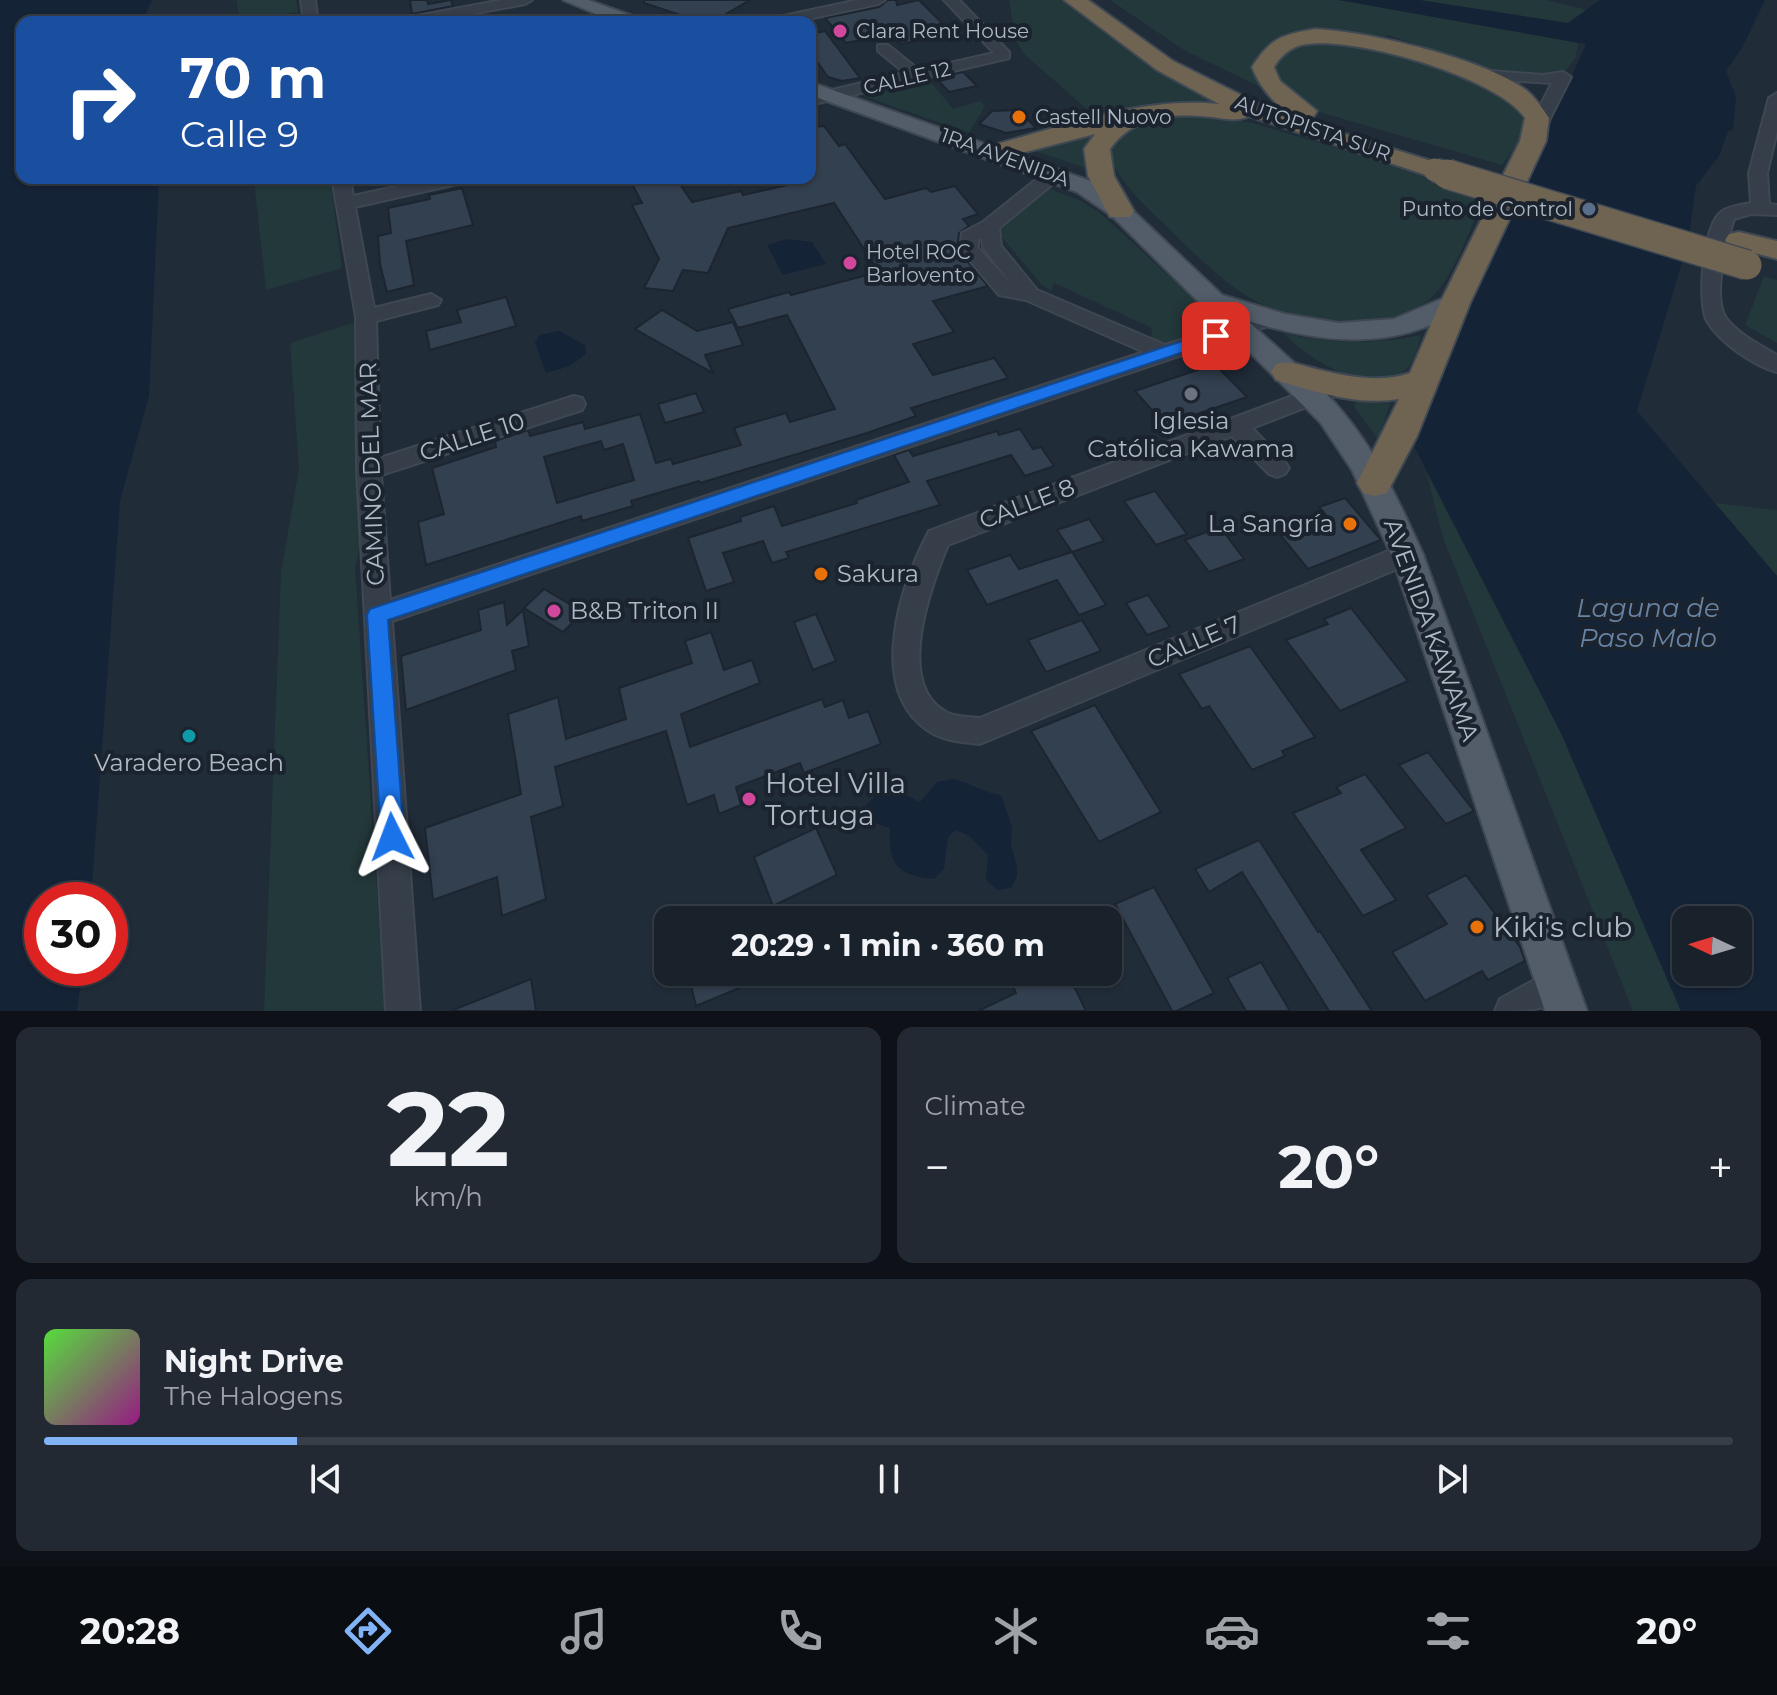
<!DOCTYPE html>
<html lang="en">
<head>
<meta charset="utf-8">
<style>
  :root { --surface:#19212b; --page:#222933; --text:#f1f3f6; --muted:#9fa3a9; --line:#373e47; --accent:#83b3f7 }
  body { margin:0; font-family:Montserrat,sans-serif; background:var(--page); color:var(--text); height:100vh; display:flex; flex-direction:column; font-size:30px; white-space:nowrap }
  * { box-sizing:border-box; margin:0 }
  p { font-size:26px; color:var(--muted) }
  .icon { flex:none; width:44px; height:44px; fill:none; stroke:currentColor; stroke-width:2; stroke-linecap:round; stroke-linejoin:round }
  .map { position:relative; height:1011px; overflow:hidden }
  .drawer { display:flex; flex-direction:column; gap:16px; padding:16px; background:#0e1218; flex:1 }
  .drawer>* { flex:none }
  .top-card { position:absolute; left:16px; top:16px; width:800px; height:168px; border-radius:16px; box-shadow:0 2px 6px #0004,0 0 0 2px var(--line); background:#1a4fa0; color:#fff; overflow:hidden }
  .needle { width:52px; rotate:274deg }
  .buttons { position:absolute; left:1672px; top:906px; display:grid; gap:16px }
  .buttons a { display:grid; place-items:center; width:80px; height:80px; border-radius:16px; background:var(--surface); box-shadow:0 2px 6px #0004,0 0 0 2px var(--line); font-size:40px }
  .speed { position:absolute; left:24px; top:882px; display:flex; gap:16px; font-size:40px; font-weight:700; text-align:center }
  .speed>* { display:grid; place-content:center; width:104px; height:104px; border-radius:50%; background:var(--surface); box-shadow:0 2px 6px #0004,0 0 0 2px var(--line); line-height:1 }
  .speed .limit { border:12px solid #d22; background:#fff; color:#111 }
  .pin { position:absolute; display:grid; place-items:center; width:68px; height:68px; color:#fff; margin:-34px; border-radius:16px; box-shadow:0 4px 12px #0006 }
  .me { position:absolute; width:88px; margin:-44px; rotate:357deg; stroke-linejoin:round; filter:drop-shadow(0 0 6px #0008) }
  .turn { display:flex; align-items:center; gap:28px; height:168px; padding:0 32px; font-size:36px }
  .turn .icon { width:104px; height:104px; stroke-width:2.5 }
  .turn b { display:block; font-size:56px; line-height:68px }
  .big { font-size:60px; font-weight:700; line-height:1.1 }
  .drawer .tile { flex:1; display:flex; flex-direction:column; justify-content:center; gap:12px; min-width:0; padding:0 28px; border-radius:16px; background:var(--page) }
  .drawer .dial { align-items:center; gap:0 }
  .dial b { font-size:104px; line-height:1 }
  .song { display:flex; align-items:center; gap:24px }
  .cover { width:96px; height:96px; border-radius:12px; background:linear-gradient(135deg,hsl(110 70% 55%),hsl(310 70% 35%)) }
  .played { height:8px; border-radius:4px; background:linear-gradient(90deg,var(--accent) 15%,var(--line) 15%) }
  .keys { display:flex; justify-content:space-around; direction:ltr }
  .heat { display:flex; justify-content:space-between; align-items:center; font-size:44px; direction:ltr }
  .drawer .tiles { flex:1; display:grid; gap:16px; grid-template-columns:1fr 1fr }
  .tile:last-child { grid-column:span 2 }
  .trip { position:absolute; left:654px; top:906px; width:468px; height:80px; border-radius:16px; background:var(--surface); box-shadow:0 2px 6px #0004,0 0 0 2px var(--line); font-weight:700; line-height:80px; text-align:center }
  .dock { display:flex; height:128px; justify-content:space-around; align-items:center; background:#0a0d11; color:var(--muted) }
  .dock .icon { width:56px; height:56px }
  .dock .selected { color:var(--accent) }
  .dock b { font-size:36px; color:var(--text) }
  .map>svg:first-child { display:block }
  .green { fill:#23383a }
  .water { fill:#152336; fill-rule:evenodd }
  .building { fill:#334050; stroke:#1c2530; stroke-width:2; fill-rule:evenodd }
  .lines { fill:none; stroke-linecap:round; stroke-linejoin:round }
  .minor-casing { stroke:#3e4752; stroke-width:4 }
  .major-casing { stroke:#3e4752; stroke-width:4 }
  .highway-casing { stroke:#3f4954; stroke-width:4 }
  .minor { fill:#353e49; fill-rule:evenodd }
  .major { fill:#535d69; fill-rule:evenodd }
  .highway { fill:#6f6352; fill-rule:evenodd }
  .highway-bridge-far1-casing { stroke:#3f4954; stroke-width:26; stroke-linecap:butt }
  .highway-bridge-casing { stroke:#3f4954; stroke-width:32; stroke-linecap:butt }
  .highway-bridge-far1 { stroke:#6f6352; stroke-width:23 }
  .highway-bridge { stroke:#6f6352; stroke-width:29 }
  .route { fill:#1a73e8; stroke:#114b97; stroke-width:2 }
  .hotel-dot { fill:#d1479c; stroke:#1a232e; stroke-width:3 }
  .food-dot { fill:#e8710a; stroke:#1a232e; stroke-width:3 }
  .service-dot { fill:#5c6f8a; stroke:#1a232e; stroke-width:3 }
  .worship-dot { fill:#6b7280; stroke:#1a232e; stroke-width:3 }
  .culture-dot { fill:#0f9aa8; stroke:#1a232e; stroke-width:3 }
  .labels { text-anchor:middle; stroke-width:8; stroke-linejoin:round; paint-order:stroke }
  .far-poi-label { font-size:20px; fill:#afb9c5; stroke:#1a232e; text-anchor:start }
  .far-street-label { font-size:20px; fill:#afb9c5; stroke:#1a232e }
  .poi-label { font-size:24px; fill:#afb9c5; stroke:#1a232e }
  .street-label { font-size:24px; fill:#afb9c5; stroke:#1a232e }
  .water-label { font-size:26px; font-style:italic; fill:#6884a5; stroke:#1a232e }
  .near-poi-label { font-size:28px; fill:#afb9c5; stroke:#1a232e; text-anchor:start }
</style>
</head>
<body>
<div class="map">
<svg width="1777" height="1011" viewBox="0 0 1777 1011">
  <rect width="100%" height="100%" fill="#212c39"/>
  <g class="green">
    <polygon points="236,0 296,0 298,12 240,22"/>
    <polygon points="1009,0 1063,0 1158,68 1222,104 1168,103 1098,119 1023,53 1016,40"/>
    <polygon points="1110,0 1339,0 1578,43 1576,57 1566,70 1525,76 1494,71 1388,35 1381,39 1278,42 1265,49 1259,58 1268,91 1184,50"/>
    <polygon points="1419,0 1546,0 1587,10 1568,23"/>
    <path d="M1315 41C1336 43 1357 43 1377 47 1406 52 1527 93 1524 127 1522 140 1509 155 1502 165L1316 111 1287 92 1272 69C1280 52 1297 44 1315 41Z"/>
    <polygon points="930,81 953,109 980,101 985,106 969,133 863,96 868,92"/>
    <path d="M1206 115 1252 123 1486 192C1472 224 1453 283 1425 303 1407 317 1385 321 1363 322 1268 331 1222 281 1160 220 1146 206 1110 174 1112 153 1116 116 1179 115 1206 115Z"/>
    <polygon points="1095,134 1090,142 1092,170 1032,150"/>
    <polygon points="265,178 330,178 342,268 266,290 254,181"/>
    <polygon points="1048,188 1081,201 1099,212 1221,323 1164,344 1151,339 1152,328 1054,283 1051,291 1041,284 996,230"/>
    <polygon points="1764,276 1777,280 1777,343 1745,325"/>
    <polygon points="359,321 361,538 355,568 385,1011 264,1011 281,573 299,468 290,343"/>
    <path d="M1283 333C1330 344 1374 345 1421 335 1418 345 1416 357 1410 365 1376 405 1309 359 1283 333Z"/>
    <polygon points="1357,401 1390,404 1378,439 1354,406"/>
    <polygon points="1426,471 1561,733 1681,1011 1633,1011 1443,538"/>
    <polygon points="1714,503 1777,510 1777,576"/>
  </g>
  <g class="water">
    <polygon points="0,0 152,0 142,22 22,22 22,178 159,178 149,396 120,501 91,900 42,900 42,968 83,968 77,1011 0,1011"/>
    <path d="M1339 0H1419L1568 23 1600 0H1765L1742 48 1726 71 1736 97 1733 129 1728 131 1719 156 1696 186 1688 243 1637 411 1777 576V1011H1681L1561 733 1415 448 1419 421 1586 44ZM1686 920H1738V972H1686Z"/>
    <polygon points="787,239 812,242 826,264 783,275 767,245"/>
    <polygon points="559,331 585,345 586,354 570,366 546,373 535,343 539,335"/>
    <path d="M954 779C971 783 983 793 1001 795L1012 826 1011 846 1017 866V876L1011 888 997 890 986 880 988 855 969 836 956 830 948 837 944 869 934 879C897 876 888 864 890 828 876 824 869 820 866 806 881 785 899 791 920 802L937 782Z"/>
  </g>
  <g class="building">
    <polygon points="410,0 427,0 428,4 451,0 453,6 412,14"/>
    <polygon points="644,0 750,0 714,21 707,18 701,22 644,3"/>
    <polygon points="888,0 896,0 897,5 919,0 953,34 901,44 891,34 846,43 825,18 879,7"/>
    <polygon points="825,31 860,78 842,81 828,77 818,63 810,65 810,34"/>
    <polygon points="963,72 977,86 949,92 936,78"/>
    <polygon points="1019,110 1036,128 1006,133 979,124 992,111"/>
    <path d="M824 126 839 146 845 144 885 199 926 188 931 192 955 186 978 214 963 219 969 226 959 233 957 249 988 286 933 301 954 332 913 344 933 375 994 358 1008 378 911 408 916 416 867 433 700 483 699 481 631 501 633 506 582 521 581 516 426 565 418 522 444 514 432 468 496 447 495 441 528 430 530 436 583 422 585 429 640 414 656 463 671 459 673 464 741 445 734 428 786 413 790 422 835 409 787 315 738 328 728 309 789 292 791 295 879 272 834 203 728 228 708 273 683 270 673 291 644 288 659 259 632 205 642 203 629 178H676L692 202 741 191 743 195 810 180V127ZM601 441 604 450 623 444 634 480 557 503 544 457Z"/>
    <polygon points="462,188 473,225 406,241 414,285 387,292 380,264 378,236 391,233 388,208 430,199 429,195"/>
    <polygon points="506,297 516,326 430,350 426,331 461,322 457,310"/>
    <polygon points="662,310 697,331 733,322 743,345 705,355 713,373 635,329"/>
    <polygon points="1215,364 1247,397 1165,425 1135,391"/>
    <polygon points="696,393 704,412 665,423 658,404"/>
    <polygon points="1020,429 1033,449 1041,447 1054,466 1025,476 1011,455 927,481 940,505 786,552 789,558 772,563 763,541 723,553 734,582 706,591 688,538 741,521 740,517 774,506 782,526 857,503 856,500 909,482 894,455 909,450 913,456 997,431 999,435"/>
    <polygon points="1155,491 1187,534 1156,545 1124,501"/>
    <polygon points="1345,498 1381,540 1308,569 1278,532 1326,515 1319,507"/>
    <polygon points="1089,519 1104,541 1072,552 1057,530"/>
    <polygon points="1220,527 1244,559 1209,572 1185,540"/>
    <polygon points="1072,552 1106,605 1079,615 1057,580 987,605 967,570 1010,555 1019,569"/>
    <polygon points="544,589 583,612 563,632 524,608"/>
    <polygon points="1148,595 1170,627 1147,635 1126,603"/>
    <polygon points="504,602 507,625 523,610 529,646 512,651 516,670 406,710 401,656 481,630 478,610"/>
    <polygon points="1351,608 1408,681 1340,711 1286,640 1328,624 1324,619"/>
    <polygon points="816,614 836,661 813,670 794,622"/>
    <polygon points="1082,620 1101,651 1046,672 1028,640"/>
    <polygon points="711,632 724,670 752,660 760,683 681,714 690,747 822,699 825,707 843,700 849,718 868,711 881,744 804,773 800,763 736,787 741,805 719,814 714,795 687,805 666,731 555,767 563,806 531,817 546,899 502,916 497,877 433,900 425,828 521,794 508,714 558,697 566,739 626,719 619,688 692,663 685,641"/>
    <polygon points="1250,646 1315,737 1282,751 1285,756 1252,770 1209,706 1202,709 1179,674"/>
    <polygon points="1095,705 1161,812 1099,842 1031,731"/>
    <polygon points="1428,752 1474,811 1446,824 1399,765"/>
    <polygon points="1365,774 1406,828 1361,850 1396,900 1363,916 1293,813 1341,793 1336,787"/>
    <polygon points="816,828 837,875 773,906 754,857"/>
    <polygon points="1259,840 1318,932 1320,931 1372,1011 1329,1011 1242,872 1209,892 1195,869"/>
    <polygon points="1466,875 1520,947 1525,961 1488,980 1482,971 1425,1001 1392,952 1447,924 1426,895"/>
    <polygon points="1154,887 1214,993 1177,1011 1172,1011 1115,904"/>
    <polygon points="1261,962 1290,1011 1246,1011 1227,978"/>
    <polygon points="688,972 740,972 744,986 696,1006"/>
    <polygon points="1033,972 1067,972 1086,1011 978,1011 1016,993 1011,982"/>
    <polygon points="531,979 536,1011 454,1011 453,1010"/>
  </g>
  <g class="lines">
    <defs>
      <g id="minor">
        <polygon points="301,0 315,0 318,22 304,22"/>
        <polygon points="502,0 532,0 525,4 429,22 399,22 406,18"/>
        <polygon points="858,0 885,0 878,4 794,22 767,22 774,18"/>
        <polygon points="944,0 959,0 1009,52 1009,58 810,105 810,95 905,73 878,51 878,45 888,45 919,70 994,53"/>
        <polygon points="1477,70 1543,75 1563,72 1571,77 1546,126 1538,131 1530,126 1552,83 1472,78 1469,75"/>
        <path d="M1777 93V131L1767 173 1769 204 1777 205V215L1751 214 1734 219C1726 242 1712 297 1726 318 1738 334 1760 345 1777 355V372C1754 366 1719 342 1707 321 1697 302 1703 225 1721 212 1728 206 1742 205 1751 203L1749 173 1769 98Z"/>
        <path d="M1054 169 1060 170 1063 174 1060 178 999 228 1001 246 1037 290 1165 345 1267 312 1274 314 1277 319 1274 324 392 621 420 1011H386L357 470 356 317 332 178H350L353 196 436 178H469L466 182 355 207 374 308 431 294 441 300 438 305 376 321 380 458 574 396 582 398 585 404 582 410 381 475 390 600 1144 352 1026 300 999 295 960 249 962 233 983 222 1048 170ZM982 238 983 247 1013 286 978 248V240Z"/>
        <path d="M1327 383 1335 386 1338 391 1335 396 1252 428 1285 462 1289 468 1285 474 1277 477 1269 474 1232 436 948 545C931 586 893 686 948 713 957 717 970 717 980 718L1398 547 1407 544 1416 547 1419 554 1416 561 980 744C962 742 942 741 927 730 866 687 901 585 929 531Z"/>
        <path d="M1556 968 1568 973 1573 985C1560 1011 1524 1011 1495 1011L1500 999Z"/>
      </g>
      <g id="major">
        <polygon points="563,0 588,0 638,18 641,22 615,22"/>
        <path d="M810 82 1093 182 1128 206 1222 295 1285 314 1339 323 1394 319 1446 297H1464L1467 303C1462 312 1451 315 1442 320 1379 351 1312 340 1248 321 1279 350 1314 378 1341 410 1377 452 1400 504 1423 554L1587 1011H1545L1391 554 1352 470 1320 422 1112 216 1077 192 810 95Z"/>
      </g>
      <g id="highway">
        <path d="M1064 0H1088L1173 61 1249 99 1313 124 1444 165 1448 170 1444 175H1426L1249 116C1238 122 1225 119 1212 117 1174 113 1134 115 1110 149L1114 176 1134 211 1130 217H1110L1088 176 1084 149 1095 134 995 160 986 157 982 152 986 147C1061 127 1141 96 1219 104L1157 70Z"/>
        <path d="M1315 29C1367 31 1485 59 1526 90 1536 98 1542 108 1549 118L1546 141 1470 303 1417 436 1387 493 1375 496 1363 493 1357 483 1399 399C1357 406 1316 392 1276 380L1271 372 1276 364C1291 360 1304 366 1320 370 1349 377 1381 383 1410 373L1440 303 1520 141 1525 118C1498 77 1349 34 1302 45 1289 48 1281 56 1274 67L1280 81 1317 111 1314 116C1286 123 1260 89 1252 67 1271 38 1281 35 1315 29Z"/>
        <polygon points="1739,232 1777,241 1777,259 1729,246 1725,240 1729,234"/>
      </g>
    </defs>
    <use href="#minor" class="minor-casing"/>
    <use href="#major" class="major-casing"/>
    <use href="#highway" class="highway-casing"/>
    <use href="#minor" class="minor"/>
    <use href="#major" class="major"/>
    <use href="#highway" class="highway"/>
    <defs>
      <polyline id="highway-bridge-far1" points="1435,170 1454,176"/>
      <polyline id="highway-bridge" points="1447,174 1747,265"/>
    </defs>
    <use href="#highway-bridge-far1" class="highway-bridge-far1-casing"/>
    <use href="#highway-bridge" class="highway-bridge-casing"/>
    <use href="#highway-bridge-far1" class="highway-bridge-far1"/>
    <use href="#highway-bridge" class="highway-bridge"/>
  </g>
  <polygon class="route" points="1216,330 1224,336 1222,339 388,620 404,837 401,845 392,848 384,845 381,837 367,615 370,609"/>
  <g class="hotel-dot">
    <circle cx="840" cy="31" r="8"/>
    <circle cx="850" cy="263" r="8"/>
    <circle cx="554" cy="611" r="8"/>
    <circle cx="749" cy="799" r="8"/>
  </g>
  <g class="food-dot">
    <circle cx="1019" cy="117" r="8"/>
    <circle cx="1350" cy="524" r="8"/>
    <circle cx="821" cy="574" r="8"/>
    <circle cx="1477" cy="927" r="8"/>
  </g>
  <circle class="service-dot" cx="1589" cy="209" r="8"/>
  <circle class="worship-dot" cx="1191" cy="394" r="8"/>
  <circle class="culture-dot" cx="189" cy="736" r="8"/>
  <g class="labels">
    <g class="far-poi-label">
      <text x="856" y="38">Clara Rent House</text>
      <text x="1035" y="124">Castell Nuovo</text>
      <text x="1573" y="216" text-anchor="end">Punto de Control</text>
      <text x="866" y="259">Hotel ROC<tspan x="866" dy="23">Barlovento</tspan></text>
    </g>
    <g class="far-street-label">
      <text transform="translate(907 78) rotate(-13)" y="7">CALLE 12</text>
      <text transform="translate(1313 128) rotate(19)" y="7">AUTOPISTA SUR</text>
      <text transform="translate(1005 157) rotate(20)" y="7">1RA AVENIDA</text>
    </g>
    <g class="poi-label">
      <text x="1191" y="429">Iglesia<tspan x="1191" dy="28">Católica Kawama</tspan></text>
      <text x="1334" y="532" text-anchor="end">La Sangría</text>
      <text x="837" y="582" text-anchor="start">Sakura</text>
      <text x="570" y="619" text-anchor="start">B&amp;B Triton II</text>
      <text x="189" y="771">Varadero Beach</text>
    </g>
    <g class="street-label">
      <text transform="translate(472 437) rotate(-18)" y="8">CALLE 10</text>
      <text transform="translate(372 474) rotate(-92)" y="8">CAMINO DEL MAR</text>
      <text transform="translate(1027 504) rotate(-21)" y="8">CALLE 8</text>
      <text transform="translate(1431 630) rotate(70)" y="8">AVENIDA KAWAMA</text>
      <text transform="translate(1194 642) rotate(-23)" y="8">CALLE 7</text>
    </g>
    <g class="water-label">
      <text x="1648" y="617">Laguna de<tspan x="1648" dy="30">Paso Malo</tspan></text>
    </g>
    <g class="near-poi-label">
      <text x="765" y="793">Hotel Villa<tspan x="765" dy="32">Tortuga</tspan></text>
      <text x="1493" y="937">Kiki's club</text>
    </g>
  </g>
</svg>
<div class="buttons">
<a><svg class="needle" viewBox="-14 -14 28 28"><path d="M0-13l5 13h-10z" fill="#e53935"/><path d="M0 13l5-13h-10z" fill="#9fa3a9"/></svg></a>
</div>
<div class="speed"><div class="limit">30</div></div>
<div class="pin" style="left:1216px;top:336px;background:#d93025"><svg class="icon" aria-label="arrive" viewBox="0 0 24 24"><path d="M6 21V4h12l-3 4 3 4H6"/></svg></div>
<svg class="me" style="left:392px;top:837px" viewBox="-20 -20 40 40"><path d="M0-17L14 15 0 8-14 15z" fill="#1a73e8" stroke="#fff" stroke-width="4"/></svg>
<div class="trip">20:29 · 1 min · 360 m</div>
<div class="top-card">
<div class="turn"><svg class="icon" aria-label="right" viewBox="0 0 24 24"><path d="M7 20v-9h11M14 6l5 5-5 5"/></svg><div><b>70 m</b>Calle 9</div></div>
</div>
</div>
<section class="drawer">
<div class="tiles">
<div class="tile dial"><b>22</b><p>km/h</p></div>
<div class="tile"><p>Climate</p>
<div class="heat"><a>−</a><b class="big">20°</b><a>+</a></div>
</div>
<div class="tile">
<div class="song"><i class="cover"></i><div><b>Night Drive</b><p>The Halogens</p></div></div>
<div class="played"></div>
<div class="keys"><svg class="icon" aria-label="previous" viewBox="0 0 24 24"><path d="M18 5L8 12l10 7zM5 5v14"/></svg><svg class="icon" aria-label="pause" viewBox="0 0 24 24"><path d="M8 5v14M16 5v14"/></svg><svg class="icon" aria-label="next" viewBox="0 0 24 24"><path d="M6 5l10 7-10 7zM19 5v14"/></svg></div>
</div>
</div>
</section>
<nav class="dock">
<b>20:28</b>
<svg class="icon selected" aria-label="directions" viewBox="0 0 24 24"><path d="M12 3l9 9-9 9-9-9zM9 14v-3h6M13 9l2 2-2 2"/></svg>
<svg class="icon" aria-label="music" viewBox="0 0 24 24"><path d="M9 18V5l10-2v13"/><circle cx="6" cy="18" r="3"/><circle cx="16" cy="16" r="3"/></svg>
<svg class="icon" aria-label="phone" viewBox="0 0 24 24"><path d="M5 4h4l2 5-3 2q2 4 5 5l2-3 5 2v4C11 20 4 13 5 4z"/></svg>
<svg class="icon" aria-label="climate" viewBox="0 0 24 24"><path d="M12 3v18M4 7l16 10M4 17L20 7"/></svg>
<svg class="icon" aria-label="car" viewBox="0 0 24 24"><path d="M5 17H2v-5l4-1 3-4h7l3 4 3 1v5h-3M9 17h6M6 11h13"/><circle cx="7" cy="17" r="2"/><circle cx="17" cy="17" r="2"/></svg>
<svg class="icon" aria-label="filters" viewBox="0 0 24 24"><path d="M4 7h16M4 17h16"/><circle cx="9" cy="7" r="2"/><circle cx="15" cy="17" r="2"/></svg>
<b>20°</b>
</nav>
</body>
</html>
